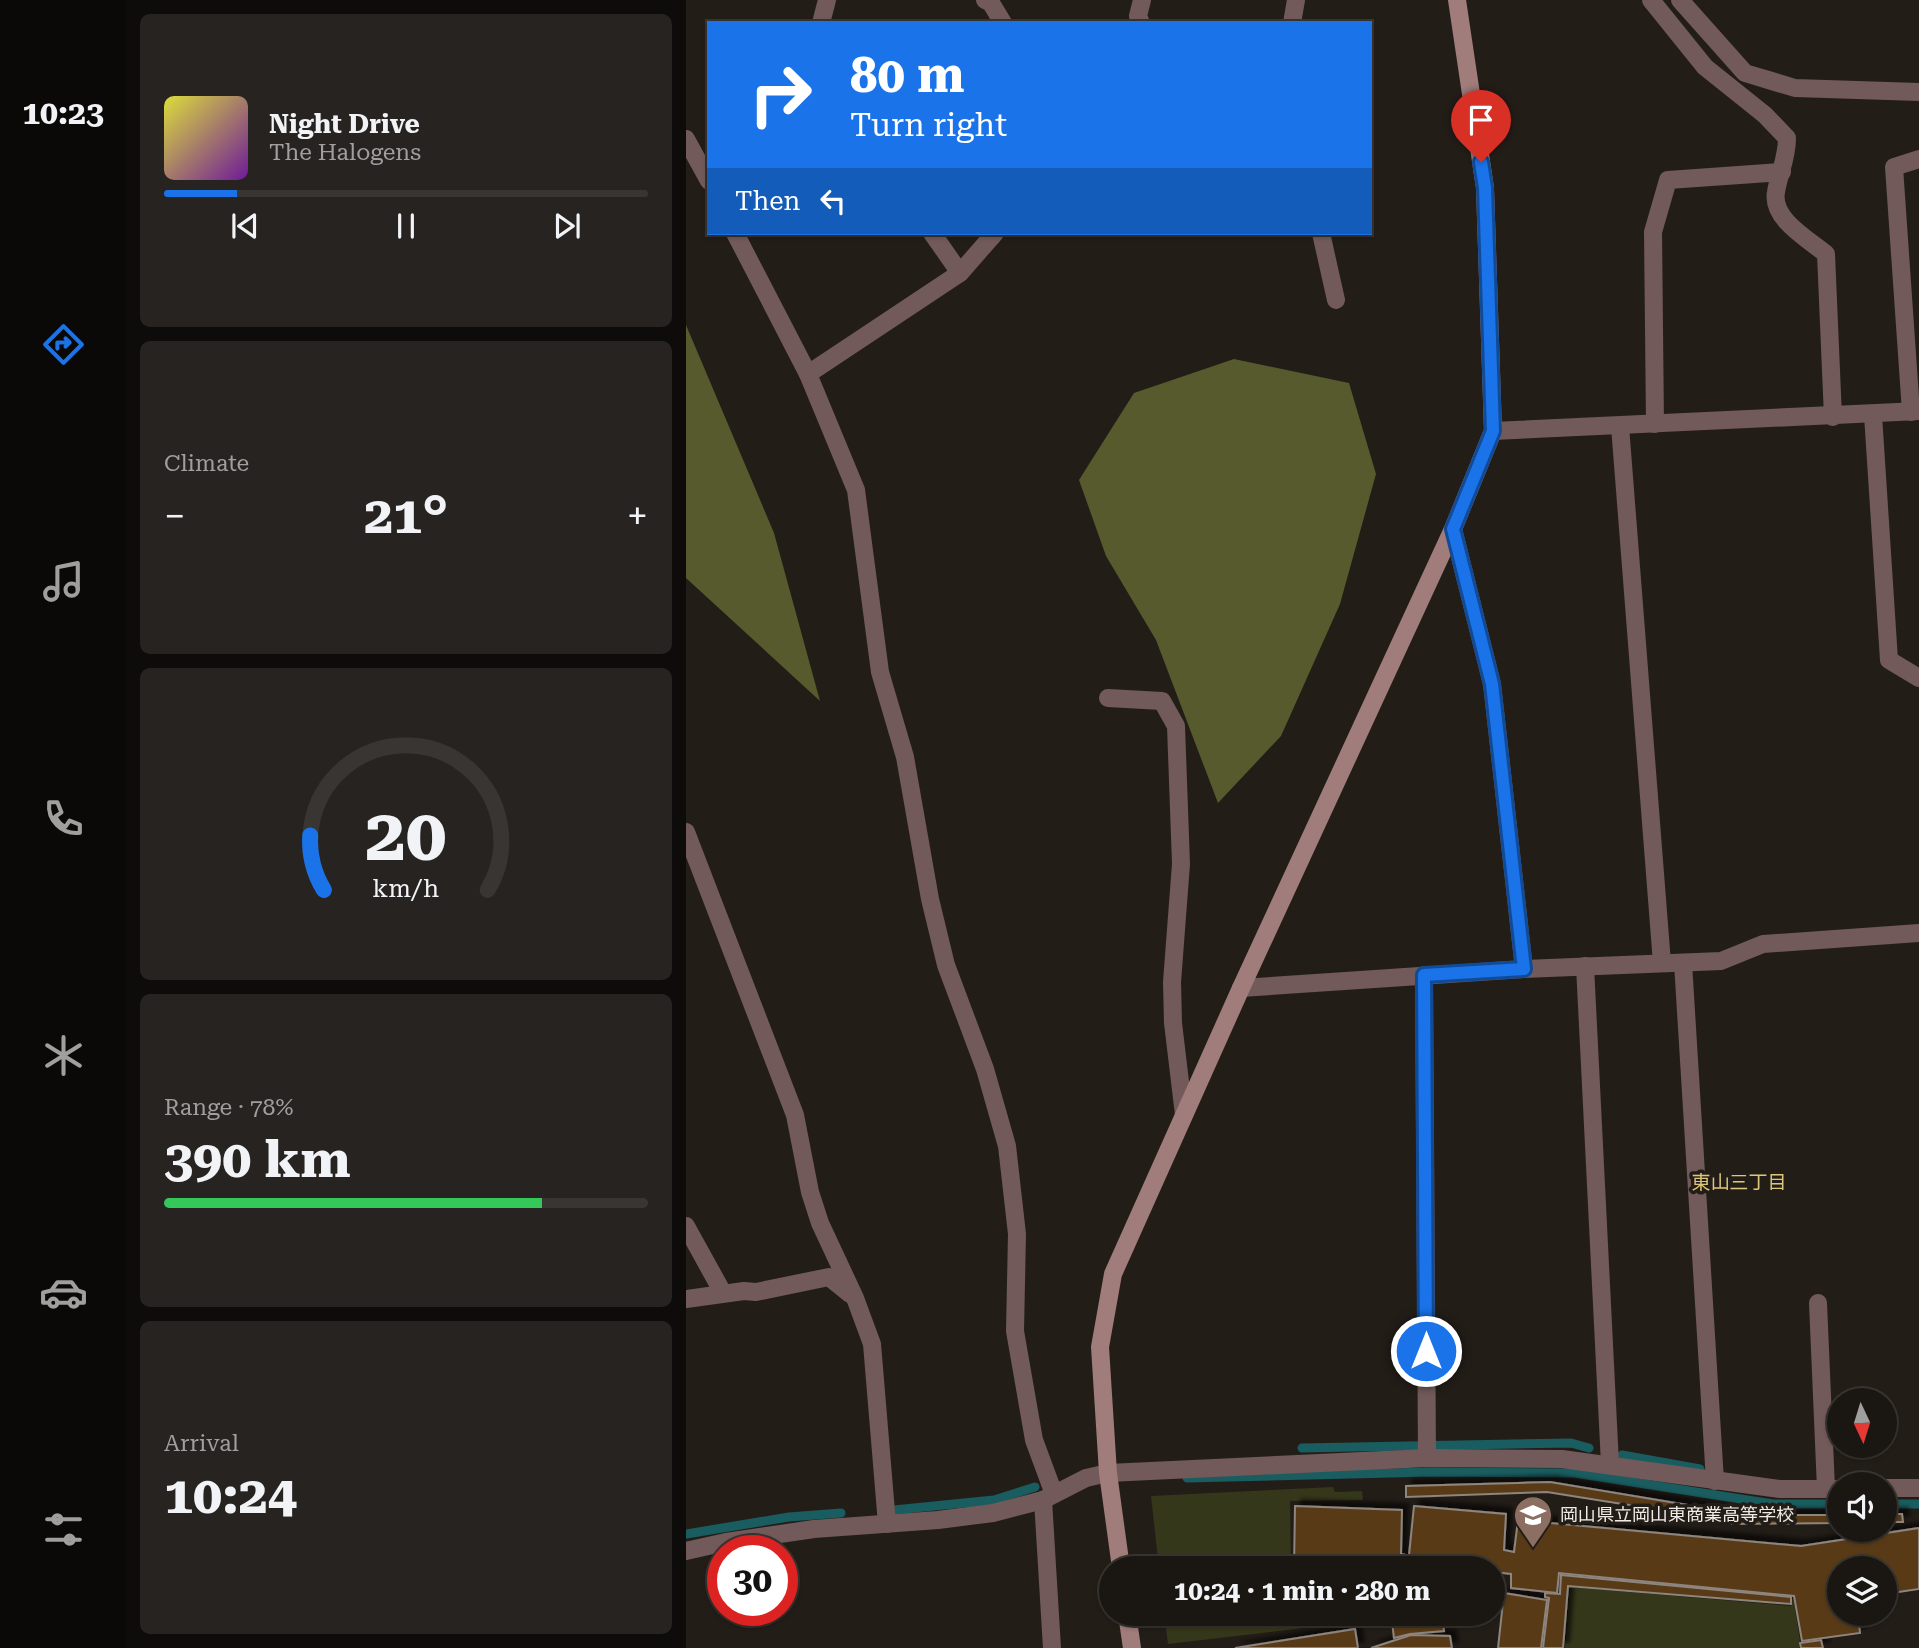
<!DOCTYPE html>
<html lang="en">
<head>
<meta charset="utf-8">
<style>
  :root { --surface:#1a1612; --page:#272320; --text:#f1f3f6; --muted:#9f9f9f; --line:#383532; --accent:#1a73e8 }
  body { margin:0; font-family:"Roboto Serif","Noto Sans JP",serif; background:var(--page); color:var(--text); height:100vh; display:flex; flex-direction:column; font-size:26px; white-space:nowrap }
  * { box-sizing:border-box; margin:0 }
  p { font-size:23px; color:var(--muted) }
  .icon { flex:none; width:38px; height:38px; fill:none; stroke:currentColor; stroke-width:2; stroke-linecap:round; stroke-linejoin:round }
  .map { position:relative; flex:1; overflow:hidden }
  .details { display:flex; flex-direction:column; gap:14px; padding:14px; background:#0e0c0a; width:560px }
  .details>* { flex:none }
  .top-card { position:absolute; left:21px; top:21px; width:665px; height:214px; border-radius:0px; box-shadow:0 2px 5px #0004,0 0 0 2px var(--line); background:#1a73e8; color:#fff; overflow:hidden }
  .needle { width:46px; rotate:176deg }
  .tools { position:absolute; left:1141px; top:1388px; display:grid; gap:14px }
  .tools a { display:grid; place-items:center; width:70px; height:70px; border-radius:50%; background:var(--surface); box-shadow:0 2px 5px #0004,0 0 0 2px var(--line); font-size:35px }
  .speed { position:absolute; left:21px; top:1535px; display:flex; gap:14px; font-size:35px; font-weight:700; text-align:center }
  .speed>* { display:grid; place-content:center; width:91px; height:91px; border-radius:50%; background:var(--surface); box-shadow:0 2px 5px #0004,0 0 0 2px var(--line); line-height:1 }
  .speed .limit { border:10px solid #d22; background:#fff; color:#111 }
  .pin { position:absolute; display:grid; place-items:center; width:60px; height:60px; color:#fff; margin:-72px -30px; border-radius:50% 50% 50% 0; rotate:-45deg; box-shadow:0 0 7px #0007 }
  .pin .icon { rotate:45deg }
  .me { position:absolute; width:77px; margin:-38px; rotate:0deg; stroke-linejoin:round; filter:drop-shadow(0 0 5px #0008) }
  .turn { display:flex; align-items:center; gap:24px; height:147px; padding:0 28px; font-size:32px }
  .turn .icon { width:91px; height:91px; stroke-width:2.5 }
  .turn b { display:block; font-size:49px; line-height:60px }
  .then { display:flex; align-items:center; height:66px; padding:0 28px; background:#0003; gap:14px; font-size:26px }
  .big { font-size:52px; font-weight:700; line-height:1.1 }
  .details .tile { flex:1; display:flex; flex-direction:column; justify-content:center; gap:10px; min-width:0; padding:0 24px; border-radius:10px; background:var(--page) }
  .details .dial { align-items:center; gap:0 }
  .dial svg { height:182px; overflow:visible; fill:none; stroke:var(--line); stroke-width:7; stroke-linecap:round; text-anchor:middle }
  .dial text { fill:var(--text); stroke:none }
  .song { display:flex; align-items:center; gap:21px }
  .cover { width:84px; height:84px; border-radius:10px; background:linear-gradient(135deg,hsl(60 70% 55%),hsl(280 70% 35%)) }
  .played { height:7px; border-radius:4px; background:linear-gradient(90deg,var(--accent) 15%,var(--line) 15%) }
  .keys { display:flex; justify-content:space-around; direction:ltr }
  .heat { display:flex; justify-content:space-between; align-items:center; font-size:38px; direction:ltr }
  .charge { height:10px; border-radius:5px; background:linear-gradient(90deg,#34c759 78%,var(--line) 0) }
  .trip { position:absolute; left:413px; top:1556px; width:406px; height:70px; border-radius:35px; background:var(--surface); box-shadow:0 2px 5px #0004,0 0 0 2px var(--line); font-weight:700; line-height:70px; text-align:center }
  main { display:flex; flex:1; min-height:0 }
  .menu { display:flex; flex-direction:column; width:126px; justify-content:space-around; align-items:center; background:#0a0907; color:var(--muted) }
  .menu .icon { width:49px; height:49px }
  .menu .active { color:var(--accent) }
  .menu b { font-size:32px; color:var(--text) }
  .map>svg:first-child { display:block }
  .green { fill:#35371a }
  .forest { fill:#565a2d }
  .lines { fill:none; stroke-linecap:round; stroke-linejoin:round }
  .stream { stroke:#195d60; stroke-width:9 }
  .building { fill:#593a17; stroke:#8d857e; stroke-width:2; filter:url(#shadow) }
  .street { stroke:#715a59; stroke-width:18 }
  .secondary { stroke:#a07c7a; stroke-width:18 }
  .route-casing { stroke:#114b97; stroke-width:18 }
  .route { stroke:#1a73e8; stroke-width:12 }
  .labels { text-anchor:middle; stroke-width:7; stroke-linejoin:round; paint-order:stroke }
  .poi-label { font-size:18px; fill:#efebe7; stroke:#231d18; text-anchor:start }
  .neighbourhood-label { font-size:19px; fill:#ddc579; stroke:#231d18 }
</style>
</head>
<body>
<main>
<nav class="menu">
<b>10:23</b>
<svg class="icon active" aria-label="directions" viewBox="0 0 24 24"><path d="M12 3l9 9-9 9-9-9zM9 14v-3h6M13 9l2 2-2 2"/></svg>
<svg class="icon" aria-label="music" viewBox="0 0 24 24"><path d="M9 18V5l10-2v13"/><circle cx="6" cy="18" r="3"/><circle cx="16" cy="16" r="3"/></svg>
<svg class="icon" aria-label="phone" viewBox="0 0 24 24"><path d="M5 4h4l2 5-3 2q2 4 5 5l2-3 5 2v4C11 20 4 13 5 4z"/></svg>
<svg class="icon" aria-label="climate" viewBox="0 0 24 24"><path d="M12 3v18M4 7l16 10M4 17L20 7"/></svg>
<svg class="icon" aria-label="car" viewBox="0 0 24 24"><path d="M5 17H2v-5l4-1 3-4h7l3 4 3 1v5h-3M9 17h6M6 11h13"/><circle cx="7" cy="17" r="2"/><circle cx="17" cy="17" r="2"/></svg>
<svg class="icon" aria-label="filters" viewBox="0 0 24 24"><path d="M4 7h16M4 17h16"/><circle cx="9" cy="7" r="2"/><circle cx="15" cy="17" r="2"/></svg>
</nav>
<section class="details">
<div class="tile">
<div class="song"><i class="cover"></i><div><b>Night Drive</b><p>The Halogens</p></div></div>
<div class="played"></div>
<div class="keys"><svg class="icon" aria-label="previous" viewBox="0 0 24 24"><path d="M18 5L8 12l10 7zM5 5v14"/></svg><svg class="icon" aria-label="pause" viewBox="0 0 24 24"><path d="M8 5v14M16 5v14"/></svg><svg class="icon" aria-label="next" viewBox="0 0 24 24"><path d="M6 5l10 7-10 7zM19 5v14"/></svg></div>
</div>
<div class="tile"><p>Climate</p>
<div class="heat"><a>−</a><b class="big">21°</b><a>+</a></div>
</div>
<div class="tile dial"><svg viewBox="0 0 100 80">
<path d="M14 69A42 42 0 1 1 86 69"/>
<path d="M14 69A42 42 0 0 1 8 45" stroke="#1a73e8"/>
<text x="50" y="56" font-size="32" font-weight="700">20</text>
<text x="50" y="72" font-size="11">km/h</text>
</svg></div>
<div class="tile"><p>Range · 78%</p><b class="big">390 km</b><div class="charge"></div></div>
<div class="tile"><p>Arrival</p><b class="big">10:24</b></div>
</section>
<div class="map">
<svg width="1233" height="1648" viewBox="0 0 1233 1648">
  <defs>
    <filter id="shadow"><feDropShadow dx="6" dy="-6" stdDeviation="2" flood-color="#0009"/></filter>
  </defs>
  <rect width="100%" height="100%" fill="#231d18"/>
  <g class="green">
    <polygon points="647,1487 649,1492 676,1491 677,1500 604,1501 605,1568 473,1568 465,1496"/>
    <polygon points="884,1587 1105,1606 1107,1597 1114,1641 1113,1642 1113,1648 879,1648"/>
    <polygon points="478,1614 659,1614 659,1623 482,1644"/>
  </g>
  <g class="forest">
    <polygon points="0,325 88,533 134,701 0,578"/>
    <polygon points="548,359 663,383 690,474 654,604 595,736 532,803 470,640 420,556 393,480 448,393"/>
  </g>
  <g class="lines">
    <g class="stream">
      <polyline points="616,1448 885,1443 903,1448"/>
      <polyline points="936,1455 1014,1469"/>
      <polyline points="501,1478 745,1472 888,1473 1087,1504 1153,1504"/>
      <polyline points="1199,1504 1233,1504"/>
      <polyline points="208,1510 308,1500 349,1487"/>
      <polyline points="0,1534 103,1517 155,1513"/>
    </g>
  </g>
  <g class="building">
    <polygon points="864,1482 1044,1512 1043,1521 861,1492 720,1497 720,1486"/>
    <polygon points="609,1506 716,1510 715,1554 720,1555 719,1568 608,1568"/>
    <polygon points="728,1506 820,1514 818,1550 828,1552 832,1520 1115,1546 1233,1528 1233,1589 1199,1594 1199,1568 1153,1568 1153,1614 1172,1614 1174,1633 1116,1641 1108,1596 873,1573 871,1593 825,1588 825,1574 807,1572 807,1568 757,1568 722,1565"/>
    <polygon points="1199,1514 1216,1514 1217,1522 1199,1522"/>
    <polygon points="1046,1515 1153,1515 1153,1523 1046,1524"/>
    <polygon points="875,1575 1105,1597 1105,1604 882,1586 877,1648 857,1648 863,1598 859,1597 859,1593 874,1594"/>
    <polygon points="818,1593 861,1600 855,1648 812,1648"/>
    <polygon points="705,1614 756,1614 758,1631 724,1634 708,1638"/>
    <polygon points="669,1629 672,1648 549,1648"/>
    <polygon points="725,1635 764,1636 766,1648 685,1648"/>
    <polygon points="1135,1640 1137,1648 1115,1648 1114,1643"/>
  </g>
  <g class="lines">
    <g class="street">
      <polyline points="299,0 305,3 317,23"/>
      <path d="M965 0 1019 67 1079 115 1101 138C1101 159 1093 173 1090 192 1085 219 1122 239 1140 254L1147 417"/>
      <polyline points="994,0 1059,73 1109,88 1233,92"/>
      <polyline points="135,23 141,0"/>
      <polyline points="455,23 452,16 456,0"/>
      <polyline points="606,23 610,0"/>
      <polyline points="0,139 23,181"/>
      <polyline points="49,233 122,374 170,490 194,672 219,757 244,899 260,965 299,1069 321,1146 331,1234 329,1331 348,1440 368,1494"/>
      <polyline points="246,233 274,273"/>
      <polyline points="635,233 650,300"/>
      <polyline points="122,374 274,273 309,233"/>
      <polyline points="1225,412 1208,167 1233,159"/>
      <polyline points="1187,415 1203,660 1233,678"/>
      <polyline points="969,424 967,232 982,180 1096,172"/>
      <polyline points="934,426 976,963"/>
      <polyline points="807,431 1233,411"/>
      <polyline points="767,529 806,684 838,969"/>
      <polyline points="422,698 476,701 490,726 495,864 486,982 487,1023 498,1115"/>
      <polyline points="0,832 109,1115 124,1192 134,1223 169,1298 186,1344 201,1524"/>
      <polyline points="997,963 1029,1481"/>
      <polyline points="899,966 924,1464"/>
      <polyline points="738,975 741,1458"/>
      <polyline points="555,988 838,969 1035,961 1077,944 1233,933"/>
      <polyline points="0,1226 37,1293"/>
      <polyline points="0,1299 58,1291 70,1292 143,1277 164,1294"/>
      <polyline points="1132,1303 1140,1489"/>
      <polyline points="1199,1488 1233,1488"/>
      <polyline points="357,1500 366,1648"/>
      <polyline points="0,1551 40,1542 128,1529 252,1520 307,1513 357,1500 400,1478 422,1473 741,1458 876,1459 1094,1489 1153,1489"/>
    </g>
    <g class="secondary">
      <polyline points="435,1568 422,1473 414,1347 427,1274 555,988 767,529 807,431 799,188 771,0"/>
      <polyline points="441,1614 446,1648"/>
    </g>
  </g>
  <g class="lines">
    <defs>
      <polyline id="route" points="740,1351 738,975 838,969 806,684 767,529 807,431 799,188 795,162"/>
    </defs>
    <use href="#route" class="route-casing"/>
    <use href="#route" class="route"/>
  </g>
  <defs>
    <symbol id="school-pin" viewBox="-11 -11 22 30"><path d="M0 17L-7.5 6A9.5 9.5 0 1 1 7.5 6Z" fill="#8d6e63" stroke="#231d18"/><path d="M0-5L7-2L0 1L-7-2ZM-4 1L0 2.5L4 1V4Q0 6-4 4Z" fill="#fff"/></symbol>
  </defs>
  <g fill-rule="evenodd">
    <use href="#school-pin" x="825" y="1493" width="44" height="60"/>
  </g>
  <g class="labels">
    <g class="poi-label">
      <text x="874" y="1521">岡山県立岡山東商業高等学校</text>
    </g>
    <g class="neighbourhood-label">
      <text x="1053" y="1189">東山三丁目</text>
    </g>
  </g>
</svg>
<div class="tools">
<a><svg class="needle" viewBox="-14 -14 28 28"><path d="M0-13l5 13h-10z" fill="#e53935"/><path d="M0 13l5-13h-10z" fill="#9f9f9f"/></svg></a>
<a><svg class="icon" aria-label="sound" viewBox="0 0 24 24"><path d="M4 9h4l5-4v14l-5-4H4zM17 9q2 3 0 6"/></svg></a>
<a><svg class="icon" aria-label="layers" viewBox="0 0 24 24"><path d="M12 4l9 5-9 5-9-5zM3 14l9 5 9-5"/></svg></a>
</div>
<div class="speed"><div class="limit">30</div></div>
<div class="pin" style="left:795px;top:162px;background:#d93025"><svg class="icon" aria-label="arrive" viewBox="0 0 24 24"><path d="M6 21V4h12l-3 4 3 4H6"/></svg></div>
<svg class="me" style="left:740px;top:1351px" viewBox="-20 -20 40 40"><circle r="17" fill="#1a73e8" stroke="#fff" stroke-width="3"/><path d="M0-11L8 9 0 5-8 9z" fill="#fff"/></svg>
<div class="trip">10:24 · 1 min · 280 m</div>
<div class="top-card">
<div class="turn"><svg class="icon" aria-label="right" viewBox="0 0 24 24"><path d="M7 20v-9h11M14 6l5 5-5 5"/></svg><div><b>80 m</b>Turn right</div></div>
<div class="then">Then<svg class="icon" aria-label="left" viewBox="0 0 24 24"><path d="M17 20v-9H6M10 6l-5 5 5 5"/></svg></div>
</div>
</div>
</main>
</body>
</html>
